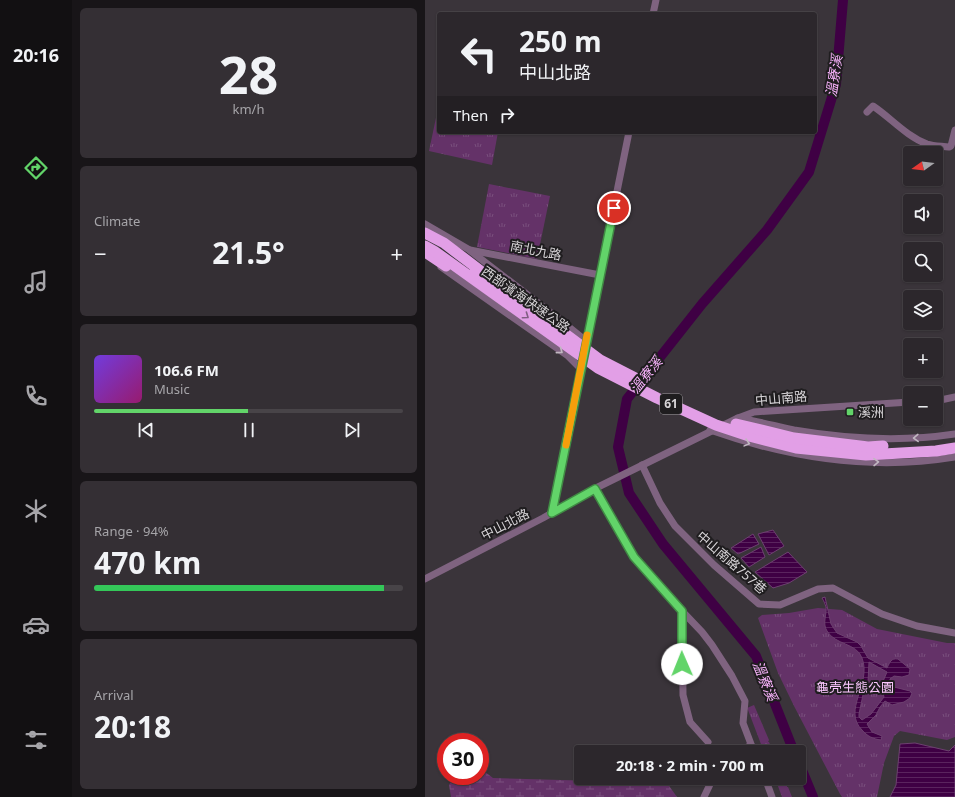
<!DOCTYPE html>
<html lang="en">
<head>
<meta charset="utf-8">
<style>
  :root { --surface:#2c272c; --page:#342f34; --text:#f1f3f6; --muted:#a6a5a9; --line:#484448; --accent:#62d469 }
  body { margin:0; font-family:"Noto Sans","Noto Sans TC",sans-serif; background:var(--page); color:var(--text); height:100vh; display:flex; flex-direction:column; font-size:15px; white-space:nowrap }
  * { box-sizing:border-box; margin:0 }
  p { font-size:13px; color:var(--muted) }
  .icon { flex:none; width:22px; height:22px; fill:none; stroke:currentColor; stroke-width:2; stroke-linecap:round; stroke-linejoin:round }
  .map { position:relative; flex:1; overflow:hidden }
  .drawer { display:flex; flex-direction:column; gap:8px; padding:8px; background:#181518; width:353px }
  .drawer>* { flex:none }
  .hud { position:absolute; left:12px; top:12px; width:380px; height:122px; border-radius:4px; box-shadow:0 1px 3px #0004,0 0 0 1px var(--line); background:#2c272c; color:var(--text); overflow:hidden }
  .needle { width:26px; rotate:256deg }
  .controls { position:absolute; left:478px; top:146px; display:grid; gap:8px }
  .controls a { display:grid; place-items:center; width:40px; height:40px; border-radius:4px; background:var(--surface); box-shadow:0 1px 3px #0004,0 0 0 1px var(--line); font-size:20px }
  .speed { position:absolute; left:12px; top:733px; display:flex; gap:8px; font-size:20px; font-weight:700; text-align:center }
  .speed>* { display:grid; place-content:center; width:52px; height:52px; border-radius:50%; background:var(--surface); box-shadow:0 1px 3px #0004,0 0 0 1px var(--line); line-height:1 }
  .speed .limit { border:6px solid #d22; background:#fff; color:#111 }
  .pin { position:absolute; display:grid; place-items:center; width:34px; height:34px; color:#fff; margin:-17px; border:2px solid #fff; border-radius:50%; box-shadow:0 1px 4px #0007 }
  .me { position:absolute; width:44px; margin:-22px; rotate:359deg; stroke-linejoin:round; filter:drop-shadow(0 0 3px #0008) }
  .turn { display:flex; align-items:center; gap:14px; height:84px; padding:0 16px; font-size:18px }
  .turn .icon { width:52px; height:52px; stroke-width:2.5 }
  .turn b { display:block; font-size:28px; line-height:34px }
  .then { display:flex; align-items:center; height:38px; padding:0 16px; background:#0003; gap:8px; font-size:15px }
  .big { font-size:30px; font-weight:700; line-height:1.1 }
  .drawer .tile { flex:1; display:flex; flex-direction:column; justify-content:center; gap:6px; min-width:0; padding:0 14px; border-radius:6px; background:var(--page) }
  .drawer .dial { align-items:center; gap:0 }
  .dial b { font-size:52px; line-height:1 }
  .song { display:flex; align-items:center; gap:12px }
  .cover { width:48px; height:48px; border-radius:6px; background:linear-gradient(135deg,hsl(260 70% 55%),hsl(320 70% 35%)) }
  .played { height:4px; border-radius:2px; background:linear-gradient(90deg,var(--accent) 50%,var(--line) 50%) }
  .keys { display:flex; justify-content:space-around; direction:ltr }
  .heat { display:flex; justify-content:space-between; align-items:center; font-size:22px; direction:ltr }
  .charge { height:6px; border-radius:3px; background:linear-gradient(90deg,#34c759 94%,var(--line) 0) }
  .trip { position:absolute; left:149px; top:745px; width:232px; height:40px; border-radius:4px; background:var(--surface); box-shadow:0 1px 3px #0004,0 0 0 1px var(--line); font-weight:700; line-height:40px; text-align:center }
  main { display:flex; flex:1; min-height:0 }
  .menu { display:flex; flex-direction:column; width:72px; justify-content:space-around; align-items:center; background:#121012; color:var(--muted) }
  .menu .icon { width:28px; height:28px }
  .menu .active { color:var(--accent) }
  .menu b { font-size:18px; color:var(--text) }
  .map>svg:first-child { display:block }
  .grass { fill:url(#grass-tufts) }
  .wetland { fill:url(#wetland-marsh) }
  .water { fill:url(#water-rules); stroke:#6d4070; fill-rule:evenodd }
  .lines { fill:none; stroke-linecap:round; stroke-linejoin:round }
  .river { stroke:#3f0044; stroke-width:10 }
  .minor { stroke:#7f6380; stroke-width:7 }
  .highway { stroke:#e29fe6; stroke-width:11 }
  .highway-bridge { stroke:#e29fe6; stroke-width:11 }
  .oneway { stroke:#805e82 }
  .oneway2 { stroke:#c1b8c1 }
  .route-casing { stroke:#408a44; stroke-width:10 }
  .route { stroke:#62d469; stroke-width:7 }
  .slow { stroke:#f59e0b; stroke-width:7 }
  .poi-dot { fill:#62d469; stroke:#1f1d1f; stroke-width:1.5 }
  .labels { text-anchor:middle; stroke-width:4; stroke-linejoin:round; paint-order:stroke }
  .shield { fill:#1f1d1f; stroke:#a09da0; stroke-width:1 }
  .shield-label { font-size:12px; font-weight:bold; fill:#d7d4d7 }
  .street-label { font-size:13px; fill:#d7d4d7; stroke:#1f1d1f }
  .poi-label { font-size:13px; fill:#d7d4d7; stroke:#1f1d1f; text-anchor:start }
  .park-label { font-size:13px; fill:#fbc7fe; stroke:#1f1d1f }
  .water-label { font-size:14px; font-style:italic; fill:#f7b2fb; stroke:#1f1d1f }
</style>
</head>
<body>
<main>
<nav class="menu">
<b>20:16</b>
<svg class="icon active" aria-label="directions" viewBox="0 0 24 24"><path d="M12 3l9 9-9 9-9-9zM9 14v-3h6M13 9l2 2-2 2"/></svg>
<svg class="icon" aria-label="music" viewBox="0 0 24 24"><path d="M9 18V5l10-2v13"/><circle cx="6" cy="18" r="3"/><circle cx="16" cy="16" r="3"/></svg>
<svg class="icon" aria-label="phone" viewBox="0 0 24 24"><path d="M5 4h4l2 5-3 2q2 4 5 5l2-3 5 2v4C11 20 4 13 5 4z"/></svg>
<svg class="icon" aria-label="climate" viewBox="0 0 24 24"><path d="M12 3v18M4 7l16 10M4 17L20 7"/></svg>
<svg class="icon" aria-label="car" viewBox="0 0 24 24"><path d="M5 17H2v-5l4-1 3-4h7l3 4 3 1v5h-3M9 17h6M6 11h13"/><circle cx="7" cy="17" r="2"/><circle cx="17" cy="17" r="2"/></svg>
<svg class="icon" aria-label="filters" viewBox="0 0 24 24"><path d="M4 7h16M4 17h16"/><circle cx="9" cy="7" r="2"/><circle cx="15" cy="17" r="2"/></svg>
</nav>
<section class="drawer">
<div class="tile dial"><b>28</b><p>km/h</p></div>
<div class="tile"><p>Climate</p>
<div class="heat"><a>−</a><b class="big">21.5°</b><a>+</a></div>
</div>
<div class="tile">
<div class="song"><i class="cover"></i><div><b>106.6 FM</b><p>Music</p></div></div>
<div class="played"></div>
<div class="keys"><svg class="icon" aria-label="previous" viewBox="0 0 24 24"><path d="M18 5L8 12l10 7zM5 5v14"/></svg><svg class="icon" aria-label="pause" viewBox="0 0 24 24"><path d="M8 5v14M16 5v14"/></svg><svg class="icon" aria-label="next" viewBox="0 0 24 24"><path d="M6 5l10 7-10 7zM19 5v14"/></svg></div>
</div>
<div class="tile"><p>Range · 94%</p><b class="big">470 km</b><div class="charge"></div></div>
<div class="tile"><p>Arrival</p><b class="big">20:18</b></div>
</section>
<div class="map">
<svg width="530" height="797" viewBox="0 0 530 797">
  <defs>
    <pattern id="grass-tufts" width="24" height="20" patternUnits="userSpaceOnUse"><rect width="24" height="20" fill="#643268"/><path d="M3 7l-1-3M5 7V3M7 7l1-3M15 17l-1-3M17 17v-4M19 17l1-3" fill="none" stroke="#794f7d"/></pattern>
    <pattern id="wetland-marsh" width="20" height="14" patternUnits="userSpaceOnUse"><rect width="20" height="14" fill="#643268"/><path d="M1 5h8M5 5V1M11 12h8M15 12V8" fill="none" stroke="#794f7d"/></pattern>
    <pattern id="water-rules" width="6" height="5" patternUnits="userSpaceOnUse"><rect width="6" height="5" fill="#3f0044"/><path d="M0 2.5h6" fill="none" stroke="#5a245e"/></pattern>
  </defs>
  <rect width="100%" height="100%" fill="#3a343a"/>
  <g class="grass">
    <polygon points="12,113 14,113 14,132 73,132 67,165 4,151"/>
    <polygon points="64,184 125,196 112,259 52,247"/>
    <polygon points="393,608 417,610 452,629 522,643 530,643 530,737 522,740 475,731 469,736 459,763 452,797 417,797 415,794 369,706 353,673 333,618 337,615 364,613"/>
    <polygon points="329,705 344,740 343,742 344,742 348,752 339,752 323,710 322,708"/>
    <polygon points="350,778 359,778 362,785 362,787 363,787 367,797 357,797"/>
  </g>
  <polygon class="wetland" points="55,768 68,778 242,783 252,797 26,797 24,785 29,776 55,776"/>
  <g class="water">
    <polygon points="348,530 359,546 344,555 333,534"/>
    <polygon points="328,534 334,544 313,554 306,548"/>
    <polygon points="336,547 340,557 324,567 316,558"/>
    <polygon points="363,552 382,572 364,583 348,588 330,572"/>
    <path d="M400 597 406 624 412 633 432 642 436 646 443 658 462 668C465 662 466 658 473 659L485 669 484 675 477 677 469 676 465 679V683L469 687 485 691 487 693 485 698 479 702 467 705 460 701 455 707 451 715 442 724 447 732 457 736 456 740C448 739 442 736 437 730 417 710 447 684 437 658 432 643 410 645 402 631 397 623 402 615 401 607 400 604 399 601 397 598ZM444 662 462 672 456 686 459 697 446 714 437 720 434 717V714L439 690 443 683Z"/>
    <polygon points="490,743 524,751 530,745 530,797 465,797 471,785 475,744"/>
  </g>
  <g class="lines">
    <g class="river">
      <polyline points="369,752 331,656 238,544 204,493 193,447 202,399 277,304 342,230 384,172 411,84 418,0"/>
      <polyline points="374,763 388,797"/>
    </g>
    <g class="minor">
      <polyline points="228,14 231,0"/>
      <path d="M442 112 448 106C466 118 481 136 502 144 509 146 517 146 524 147L526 146 530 130"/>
      <polyline points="0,224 43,249 134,319 161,341"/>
      <polyline points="45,250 175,275"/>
      <polyline points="16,267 143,356 156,369"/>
      <polyline points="511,401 530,397"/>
      <path d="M313 418C332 421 350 426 369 430 422 439 477 442 530 434"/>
      <path d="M285 430C364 458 447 471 530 457"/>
      <polyline points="217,465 235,503 250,526 289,565 334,604 355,605 393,589 408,588 457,614 492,626 530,633"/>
      <polyline points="169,489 209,557 257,611 258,695 265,722 283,742"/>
      <polyline points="127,513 204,132"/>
      <polyline points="0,579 118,518 169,489 313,418 329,412 485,402"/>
      <polyline points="257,611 277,632 287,645 307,676 320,701 318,723 329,752"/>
      <polyline points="313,752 326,745"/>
      <polyline points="340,778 347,797"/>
      <polyline points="279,797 288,778"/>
    </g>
    <g class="highway">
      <polyline points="0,233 19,243 61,275"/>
      <polyline points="0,252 21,266"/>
    </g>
    <g class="highway-bridge">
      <polyline points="0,246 9,251 173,368 232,398 291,425 324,436 371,448 441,455 511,451 530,448"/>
      <polyline points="50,271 92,298 175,360 212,379"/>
      <polyline points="311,424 369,438 443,447 458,446"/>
    </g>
  </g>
  <defs><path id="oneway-chevron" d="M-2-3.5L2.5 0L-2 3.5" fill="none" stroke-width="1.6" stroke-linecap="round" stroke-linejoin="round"/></defs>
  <use class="oneway" href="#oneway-chevron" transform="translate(101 316) rotate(35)"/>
  <g class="oneway2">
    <use href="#oneway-chevron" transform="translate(135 351) rotate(36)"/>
    <use href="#oneway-chevron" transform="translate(491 438) rotate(178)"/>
    <use href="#oneway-chevron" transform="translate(322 443) rotate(15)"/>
    <use href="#oneway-chevron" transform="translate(451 462) rotate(-1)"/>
  </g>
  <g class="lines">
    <defs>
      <polyline id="route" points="189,208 127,513 170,489 209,557 257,611 257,664"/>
    </defs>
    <use href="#route" class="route-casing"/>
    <use href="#route" class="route"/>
    <polyline class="slow" points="141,445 162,335"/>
  </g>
  <rect class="poi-dot" x="421" y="408" width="8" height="8" rx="2"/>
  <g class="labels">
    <rect class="shield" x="235" y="394" width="22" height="20" rx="3"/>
    <g class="shield-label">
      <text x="246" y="408">61</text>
    </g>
    <g class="street-label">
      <text transform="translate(111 250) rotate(11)" y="5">南北九路</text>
      <text transform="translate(101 299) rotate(35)" y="5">西部濱海快速公路</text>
      <text transform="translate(356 398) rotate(-5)" y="5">中山南路</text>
      <text transform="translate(80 524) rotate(-27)" y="5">中山北路</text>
      <text transform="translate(307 562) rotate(41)" y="5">中山南路757巷</text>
    </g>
    <g class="poi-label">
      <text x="433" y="417">溪洲</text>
    </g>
    <g class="park-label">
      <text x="430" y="692">龜壳生態公園</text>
    </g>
    <g class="water-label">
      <text transform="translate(409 76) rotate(-81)" y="5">溫寮溪</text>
      <text transform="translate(221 375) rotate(-51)" y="5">溫寮溪</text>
      <text transform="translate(340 681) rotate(68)" y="5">溫寮溪</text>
    </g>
  </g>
</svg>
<div class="controls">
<a><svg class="needle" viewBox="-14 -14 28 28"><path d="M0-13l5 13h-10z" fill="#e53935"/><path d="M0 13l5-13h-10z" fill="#a6a5a9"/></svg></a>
<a><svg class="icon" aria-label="sound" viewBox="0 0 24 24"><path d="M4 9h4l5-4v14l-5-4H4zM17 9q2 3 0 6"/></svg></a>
<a><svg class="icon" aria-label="search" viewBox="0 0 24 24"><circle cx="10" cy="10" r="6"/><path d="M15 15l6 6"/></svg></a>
<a><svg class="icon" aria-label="layers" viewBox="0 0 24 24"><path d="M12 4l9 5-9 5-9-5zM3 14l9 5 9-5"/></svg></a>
<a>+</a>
<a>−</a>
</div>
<div class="speed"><div class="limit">30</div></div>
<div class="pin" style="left:189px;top:208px;background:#d93025"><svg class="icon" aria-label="arrive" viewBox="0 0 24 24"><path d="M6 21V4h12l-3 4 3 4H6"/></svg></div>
<svg class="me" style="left:257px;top:664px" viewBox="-20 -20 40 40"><circle r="19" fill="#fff"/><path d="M0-13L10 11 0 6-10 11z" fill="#62d469"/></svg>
<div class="trip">20:18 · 2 min · 700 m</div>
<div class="hud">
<div class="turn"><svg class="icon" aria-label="left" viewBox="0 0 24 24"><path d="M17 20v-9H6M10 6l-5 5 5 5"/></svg><div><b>250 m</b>中山北路</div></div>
<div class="then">Then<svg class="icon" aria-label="right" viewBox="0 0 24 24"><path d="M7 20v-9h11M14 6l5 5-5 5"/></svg></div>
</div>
</div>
</main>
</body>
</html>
